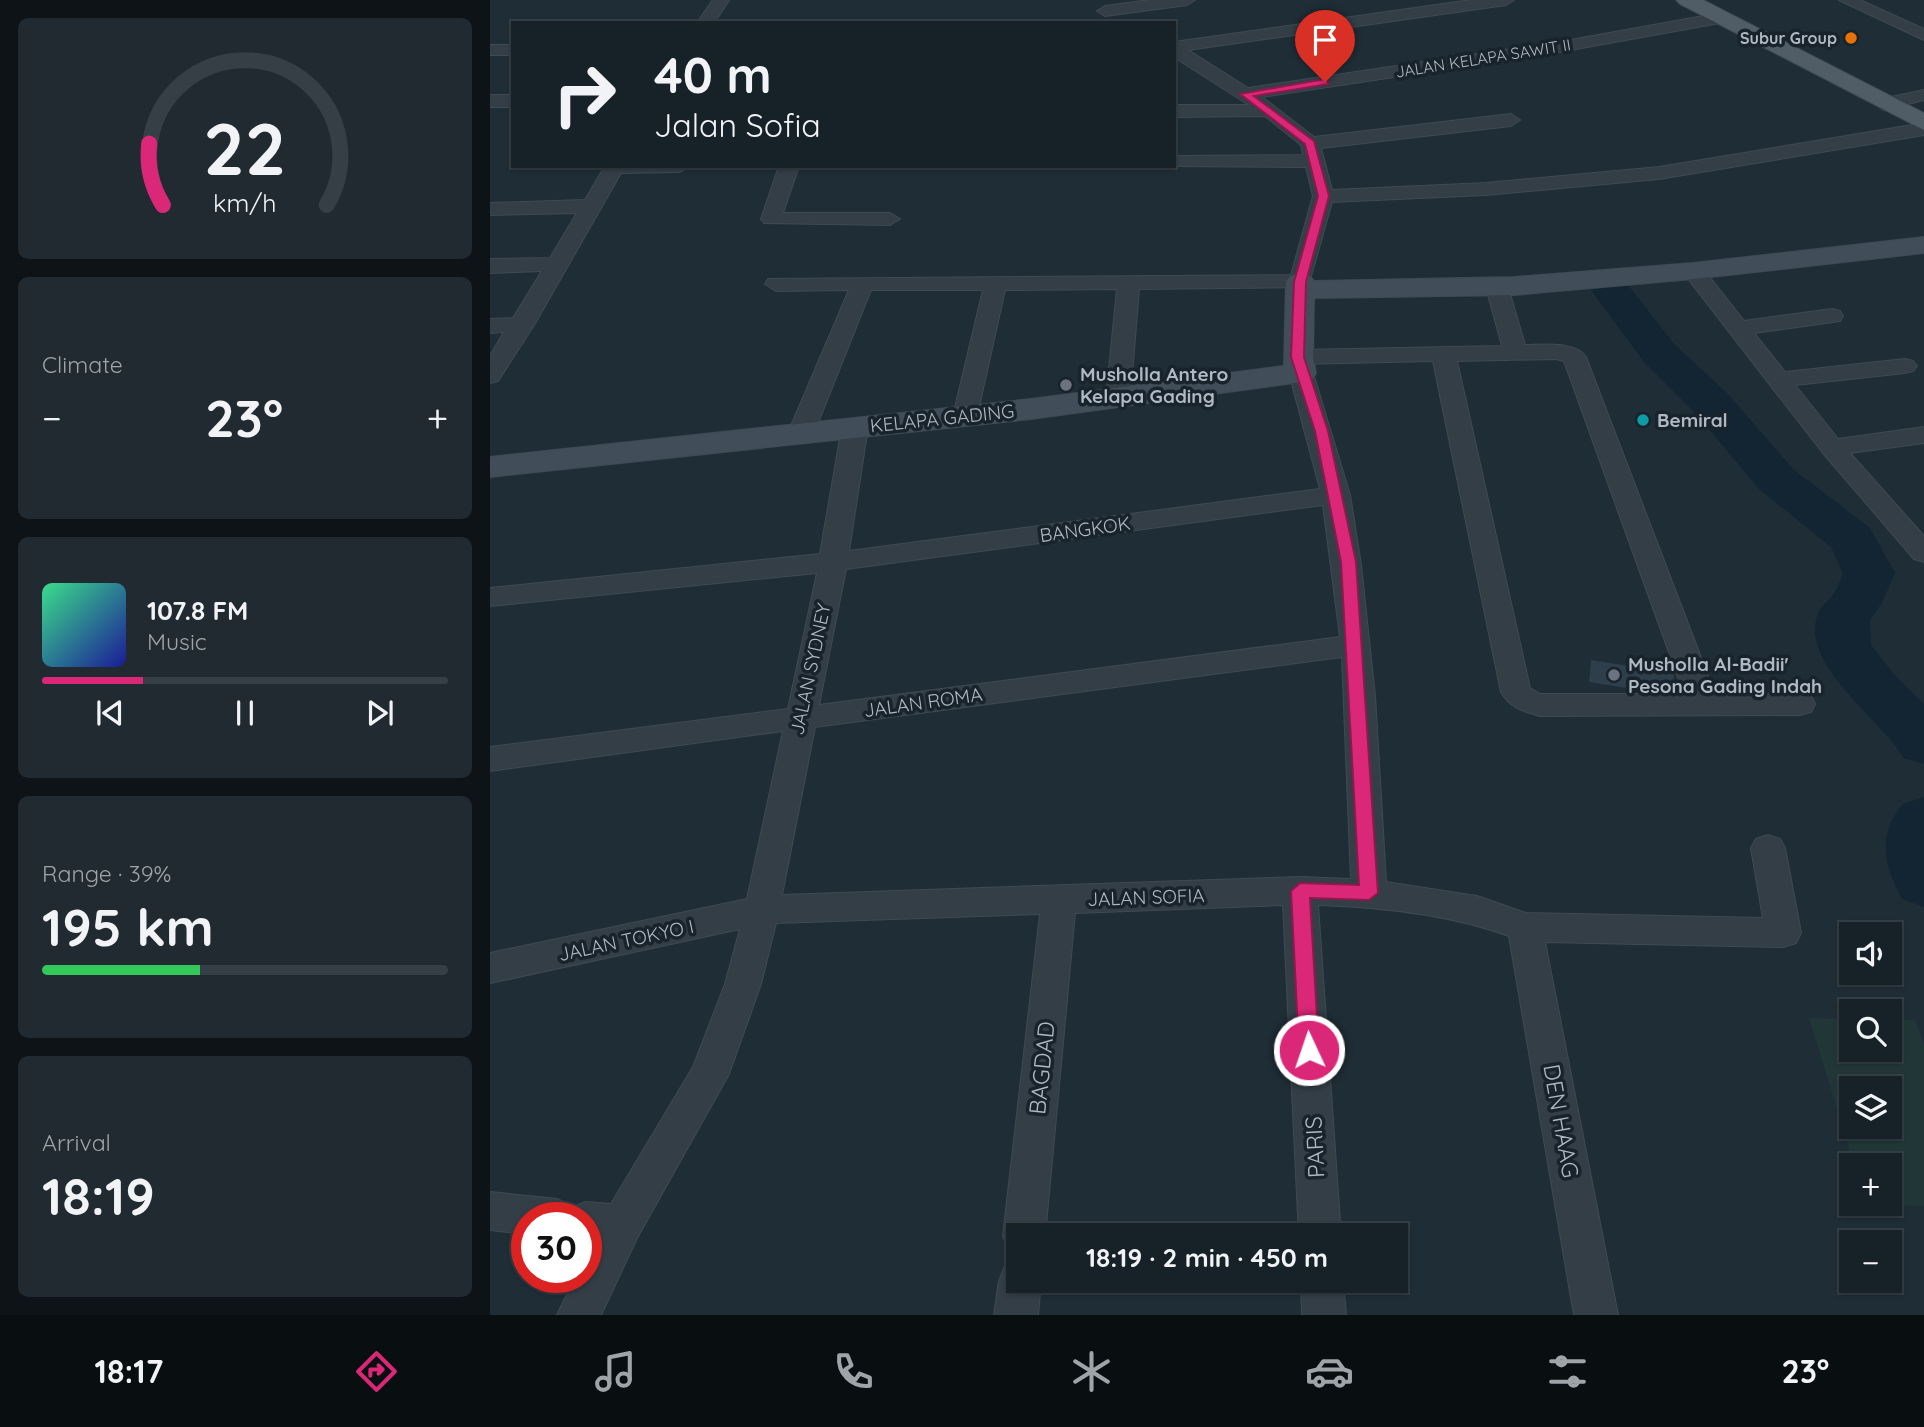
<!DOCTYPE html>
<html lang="en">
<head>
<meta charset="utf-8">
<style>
  :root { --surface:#172228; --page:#202a30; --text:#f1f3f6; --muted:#9ea4a8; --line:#363f45; --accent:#db2777 }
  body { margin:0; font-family:Quicksand,sans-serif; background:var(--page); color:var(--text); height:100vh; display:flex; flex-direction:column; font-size:26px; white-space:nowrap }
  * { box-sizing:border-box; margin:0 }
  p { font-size:23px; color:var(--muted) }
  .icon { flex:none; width:38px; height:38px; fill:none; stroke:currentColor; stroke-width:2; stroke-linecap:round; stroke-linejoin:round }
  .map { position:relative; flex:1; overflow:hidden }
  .sheet { display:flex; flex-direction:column; gap:18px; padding:18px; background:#0d1316; width:490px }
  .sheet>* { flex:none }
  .banner { position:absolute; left:21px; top:21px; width:665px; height:147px; border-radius:0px; box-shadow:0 2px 5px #0004,0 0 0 2px var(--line); background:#172228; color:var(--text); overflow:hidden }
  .tools { position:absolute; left:1349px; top:922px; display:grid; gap:14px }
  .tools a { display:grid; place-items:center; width:63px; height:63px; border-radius:0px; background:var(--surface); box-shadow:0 2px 5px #0004,0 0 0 2px var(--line); font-size:35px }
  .speed { position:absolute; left:21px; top:1202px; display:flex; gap:14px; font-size:35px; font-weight:700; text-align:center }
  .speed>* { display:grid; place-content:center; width:91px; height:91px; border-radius:50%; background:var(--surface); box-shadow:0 2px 5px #0004,0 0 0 2px var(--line); line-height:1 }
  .speed .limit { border:10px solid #d22; background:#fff; color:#111 }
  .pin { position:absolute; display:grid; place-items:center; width:60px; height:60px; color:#fff; margin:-72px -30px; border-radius:50% 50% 50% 0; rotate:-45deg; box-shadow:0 0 7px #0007 }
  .pin .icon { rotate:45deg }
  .me { position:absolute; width:77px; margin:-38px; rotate:357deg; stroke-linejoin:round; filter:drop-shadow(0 0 5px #0008) }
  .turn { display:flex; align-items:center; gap:24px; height:147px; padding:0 28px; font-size:32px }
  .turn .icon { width:91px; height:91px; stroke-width:2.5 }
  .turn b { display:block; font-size:49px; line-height:60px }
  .big { font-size:52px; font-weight:800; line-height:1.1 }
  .sheet .widget { flex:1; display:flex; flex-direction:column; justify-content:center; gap:10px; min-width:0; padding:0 24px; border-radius:10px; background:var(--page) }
  .sheet .dial { align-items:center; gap:0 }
  .dial svg { height:182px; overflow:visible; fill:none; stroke:var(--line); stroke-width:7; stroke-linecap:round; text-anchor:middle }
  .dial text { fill:var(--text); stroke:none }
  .song { display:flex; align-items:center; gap:21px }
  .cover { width:84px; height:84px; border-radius:10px; background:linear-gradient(135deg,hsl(150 70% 55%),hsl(240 70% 35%)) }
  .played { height:7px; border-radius:4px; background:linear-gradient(90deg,var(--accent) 25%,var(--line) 25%) }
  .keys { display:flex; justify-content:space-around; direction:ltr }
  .heat { display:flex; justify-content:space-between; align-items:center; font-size:38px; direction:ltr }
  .charge { height:10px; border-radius:5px; background:linear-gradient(90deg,#34c759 39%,var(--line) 0) }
  .trip { position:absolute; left:516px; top:1223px; width:402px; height:70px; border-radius:0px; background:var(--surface); box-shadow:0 2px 5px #0004,0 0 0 2px var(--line); font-weight:800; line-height:70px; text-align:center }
  .menu { display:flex; height:112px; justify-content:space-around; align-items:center; background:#090e10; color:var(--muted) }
  .menu .icon { width:49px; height:49px }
  .menu .current { color:var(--accent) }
  .menu b { font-size:32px; color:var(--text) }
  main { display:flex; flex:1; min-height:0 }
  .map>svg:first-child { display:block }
  .green { fill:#213737; fill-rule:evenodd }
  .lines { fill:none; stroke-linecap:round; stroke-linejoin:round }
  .river { fill:#132533; fill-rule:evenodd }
  .building { fill:#2e3e4b }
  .street-casing { stroke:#3f4a53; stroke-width:2 }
  .secondary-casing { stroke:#3f4a53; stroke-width:2 }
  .primary-casing { stroke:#3f4a53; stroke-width:2 }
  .street { fill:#333e47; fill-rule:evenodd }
  .secondary { fill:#414e5a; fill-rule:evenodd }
  .primary { fill:#505d67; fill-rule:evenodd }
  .route { fill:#db2777; stroke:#8e194d; stroke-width:2 }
  .food-dot { fill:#e8710a; stroke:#18232b; stroke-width:2.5 }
  .worship-dot { fill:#6b7280; stroke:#18232b; stroke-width:2.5 }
  .culture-dot { fill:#0f9aa8; stroke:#18232b; stroke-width:2.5 }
  .labels { text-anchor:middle; stroke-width:7; stroke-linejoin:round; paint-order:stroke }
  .far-poi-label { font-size:16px; font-weight:bold; fill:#adb9c4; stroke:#18232b; text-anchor:end }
  .far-street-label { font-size:16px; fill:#adb9c4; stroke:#18232b }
  .poi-label { font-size:19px; font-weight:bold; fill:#adb9c4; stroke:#18232b; text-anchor:start }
  .street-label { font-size:19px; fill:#adb9c4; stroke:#18232b }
  .near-street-label { font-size:23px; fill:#adb9c4; stroke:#18232b }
</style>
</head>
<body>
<main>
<section class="sheet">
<div class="widget dial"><svg viewBox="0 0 100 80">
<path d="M14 69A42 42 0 1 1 86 69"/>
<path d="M14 69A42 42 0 0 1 8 42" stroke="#db2777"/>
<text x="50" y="56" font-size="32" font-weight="700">22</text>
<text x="50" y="72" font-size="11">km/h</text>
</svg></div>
<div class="widget"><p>Climate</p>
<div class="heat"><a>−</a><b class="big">23°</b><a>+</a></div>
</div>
<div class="widget">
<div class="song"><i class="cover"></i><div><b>107.8 FM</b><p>Music</p></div></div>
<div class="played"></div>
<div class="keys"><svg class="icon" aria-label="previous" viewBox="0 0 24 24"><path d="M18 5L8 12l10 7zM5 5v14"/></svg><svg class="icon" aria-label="pause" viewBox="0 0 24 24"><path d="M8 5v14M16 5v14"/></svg><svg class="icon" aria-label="next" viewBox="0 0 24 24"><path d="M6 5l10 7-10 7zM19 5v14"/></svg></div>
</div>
<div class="widget"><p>Range · 39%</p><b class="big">195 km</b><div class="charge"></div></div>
<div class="widget"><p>Arrival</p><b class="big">18:19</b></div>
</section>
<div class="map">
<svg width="1434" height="1315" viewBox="0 0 1434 1315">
  <rect width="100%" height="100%" fill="#1f2d36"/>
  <path class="green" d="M1319 1018 1361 1019 1362 1050H1400V1020H1425L1434 1044V1206L1376 1205 1400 1204V1166L1364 1165ZM1362 1088H1400V1127H1362Z"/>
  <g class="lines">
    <g class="river">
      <path d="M1121 278 1135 281 1184 344 1238 394 1303 469 1380 528 1405 573 1392 603 1380 620 1381 645 1403 673 1434 704V764L1414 758C1392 720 1308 663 1328 614 1331 605 1340 601 1344 593 1348 587 1351 579 1353 573L1341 547 1269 489 1206 414 1154 362 1101 290 1107 281Z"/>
      <path d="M1434 797V907L1412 899C1394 865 1386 836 1413 804Z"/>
    </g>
  </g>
  <polygon class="building" points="1101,660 1184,673 1184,691 1154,691 1099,682"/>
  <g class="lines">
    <defs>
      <g id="street">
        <polygon points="223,0 239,0 224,23 207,23"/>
        <polygon points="660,0 705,0 697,5 615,16 607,11 615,6"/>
        <polygon points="981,0 1024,0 1016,5 698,50 758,88 1075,41 1230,13 1238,18 1230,23 1075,51 772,97 824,137 1021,114 1030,120 1021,126 831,148 842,190 996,183 1169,167 1434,123 1434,135 1169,179 996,195 842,202 818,287 649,289 640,399 637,404 619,404 616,399 627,289 515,290 487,416 484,421 466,421 463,416 493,290 381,290 324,433 320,438 302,438 298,433 359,290 286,291 275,284 278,279 801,275 823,196 816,167 677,166 684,166 684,156 813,155 811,145 775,116 684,117 684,105 759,105 684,57 684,42"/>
        <polygon points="1349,0 1370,0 1434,29 1434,40"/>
        <rect x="0" y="45" width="23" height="10"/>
        <polygon points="1434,90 1434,100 1394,110 1385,104 1387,100"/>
        <rect x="0" y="95" width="23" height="12"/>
        <polygon points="115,166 200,166 190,172 131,173 44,325 8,381 0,383 0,356 14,332 0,333 0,319 23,318 52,271 0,273 0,259 60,258 87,213 0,215 0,203 95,200"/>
        <polygon points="289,166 309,166 293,213 400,213 410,219 400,225 274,223 271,219"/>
        <polygon points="1203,264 1211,266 1254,321 1342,309 1350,311 1353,316 1350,321 1264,333 1295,372 1415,359 1423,361 1427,366 1423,371 1415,373 1305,385 1348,439 1434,427 1434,443 1360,453 1434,536 1434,562 1424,559 1333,453 1192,271"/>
        <path d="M1007 280 1018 287 1035 345C1052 345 1085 341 1096 357L1225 694 1310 693 1321 696 1325 704 1321 712 1310 715 1050 716C1033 711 1020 708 1011 692L943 361 808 364 800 362 796 357 800 352 808 350 1012 346 996 287ZM1066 359 1074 361 1194 694H1050L1040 688 967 361Z"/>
        <path d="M811 366 819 368 823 373 860 495 871 565 885 696 896 882 987 896 1036 913 1273 918 1261 848 1266 839 1278 835 1290 839 1295 848 1311 933 1306 943 1293 947 1055 942 1128 1315H1084L1019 936C958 914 892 907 828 905L851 1236H809L793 905 585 913 555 1236H528V1254L519 1250 513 1236 550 914 286 923 271 984 239 1074 147 1238 111 1315H67L85 1278H96V1254L102 1241H96V1218H37V1234L0 1230V1192L67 1199 83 1207 96 1202 121 1204 203 1067 235 984 250 929 0 983V953L257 899 293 731 0 771V747L298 709 327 573 0 606V588L330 554 352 427 356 422H374L378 427 359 551 830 489 799 373 803 368ZM833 505 850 637 329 705 356 569ZM852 657 861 879 810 877 292 895 325 727Z"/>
        <polygon points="528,1261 528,1281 551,1281 548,1315 504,1315 509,1281 515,1266"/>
        <polygon points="811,1281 853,1281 856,1315 812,1315"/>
      </g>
      <polygon id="secondary" points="1434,237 1434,253 1203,279 1024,295 824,298 823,357 826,373 822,380 811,382 541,419 0,477 0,457 541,399 794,366 796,282 800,276 810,273 820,276 824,281 1024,277 1203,263"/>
      <polygon id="primary" points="1186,0 1213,0 1434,113 1434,130 1190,4"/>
    </defs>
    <use href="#street" class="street-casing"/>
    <use href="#secondary" class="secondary-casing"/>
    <use href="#primary" class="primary-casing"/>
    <use href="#street" class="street"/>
    <use href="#secondary" class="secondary"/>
    <use href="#primary" class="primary"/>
  </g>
  <polygon class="route" points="835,79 839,84 764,96 824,141 839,196 816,282 814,357 838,431 866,562 888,893 879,900 820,898 829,1050 826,1056 819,1059 812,1056 809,1050 801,891 810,883 869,885 851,562 825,431 801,357 804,282 828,196 815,144 750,94"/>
  <circle class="food-dot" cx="1361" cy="38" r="7"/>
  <g class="worship-dot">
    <circle cx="576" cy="385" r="7"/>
    <circle cx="1124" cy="675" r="7"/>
  </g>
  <circle class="culture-dot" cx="1153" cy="420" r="7"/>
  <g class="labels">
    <g class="far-poi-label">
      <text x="1347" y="44">Subur Group</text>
    </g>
    <g class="far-street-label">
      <text transform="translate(993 58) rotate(-9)" y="6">JALAN KELAPA SAWIT II</text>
    </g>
    <g class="poi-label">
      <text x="590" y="381">Musholla Antero<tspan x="590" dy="22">Kelapa Gading</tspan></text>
      <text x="1167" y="427">Bemiral</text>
      <text x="1138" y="671">Musholla Al-Badii'<tspan x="1138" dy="22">Pesona Gading Indah</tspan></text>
    </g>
    <g class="street-label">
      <text transform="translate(452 418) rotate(-6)" y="7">KELAPA GADING</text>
      <text transform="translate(595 529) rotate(-8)" y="7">BANGKOK</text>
      <text transform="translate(320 669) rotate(-78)" y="7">JALAN SYDNEY</text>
      <text transform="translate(433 702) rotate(-8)" y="7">JALAN ROMA</text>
      <text transform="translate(656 897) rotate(-2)" y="7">JALAN SOFIA</text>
      <text transform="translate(136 940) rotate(-12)" y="7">JALAN TOKYO I</text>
    </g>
    <g class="near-street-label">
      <text transform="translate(552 1068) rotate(-84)" y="8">BAGDAD</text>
      <text transform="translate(1071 1121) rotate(80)" y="8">DEN HAAG</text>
      <text transform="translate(825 1147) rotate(-93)" y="8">PARIS</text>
    </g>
  </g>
</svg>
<div class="tools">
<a><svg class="icon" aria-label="sound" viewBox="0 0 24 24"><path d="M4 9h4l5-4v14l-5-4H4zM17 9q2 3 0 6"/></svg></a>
<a><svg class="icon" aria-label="search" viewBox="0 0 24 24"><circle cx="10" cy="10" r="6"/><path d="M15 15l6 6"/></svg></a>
<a><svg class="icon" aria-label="layers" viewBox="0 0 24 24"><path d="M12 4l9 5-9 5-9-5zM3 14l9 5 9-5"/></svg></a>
<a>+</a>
<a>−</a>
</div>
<div class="speed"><div class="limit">30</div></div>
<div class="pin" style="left:835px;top:82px;background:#d93025"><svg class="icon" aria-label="arrive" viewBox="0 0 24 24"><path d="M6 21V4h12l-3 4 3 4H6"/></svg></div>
<svg class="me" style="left:819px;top:1050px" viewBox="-20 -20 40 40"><circle r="17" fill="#db2777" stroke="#fff" stroke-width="3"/><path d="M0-11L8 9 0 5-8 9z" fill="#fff"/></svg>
<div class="trip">18:19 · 2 min · 450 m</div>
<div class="banner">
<div class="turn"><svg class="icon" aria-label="right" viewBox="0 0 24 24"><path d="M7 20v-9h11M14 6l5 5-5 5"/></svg><div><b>40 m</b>Jalan Sofia</div></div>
</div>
</div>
</main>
<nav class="menu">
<b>18:17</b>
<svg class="icon current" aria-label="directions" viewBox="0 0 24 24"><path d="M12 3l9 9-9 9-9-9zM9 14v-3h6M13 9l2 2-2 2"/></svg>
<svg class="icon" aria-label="music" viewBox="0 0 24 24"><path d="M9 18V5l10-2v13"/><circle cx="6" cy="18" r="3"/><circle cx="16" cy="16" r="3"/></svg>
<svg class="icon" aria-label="phone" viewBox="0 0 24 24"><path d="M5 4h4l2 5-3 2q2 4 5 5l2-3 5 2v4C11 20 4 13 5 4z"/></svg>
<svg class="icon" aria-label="climate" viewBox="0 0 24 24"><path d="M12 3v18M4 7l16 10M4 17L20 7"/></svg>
<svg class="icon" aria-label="car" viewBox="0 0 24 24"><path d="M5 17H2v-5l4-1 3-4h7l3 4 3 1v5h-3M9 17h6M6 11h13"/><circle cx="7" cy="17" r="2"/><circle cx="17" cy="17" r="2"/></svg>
<svg class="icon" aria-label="filters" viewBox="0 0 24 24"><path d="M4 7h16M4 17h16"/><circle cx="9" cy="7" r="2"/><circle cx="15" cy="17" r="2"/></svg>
<b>23°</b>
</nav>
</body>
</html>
